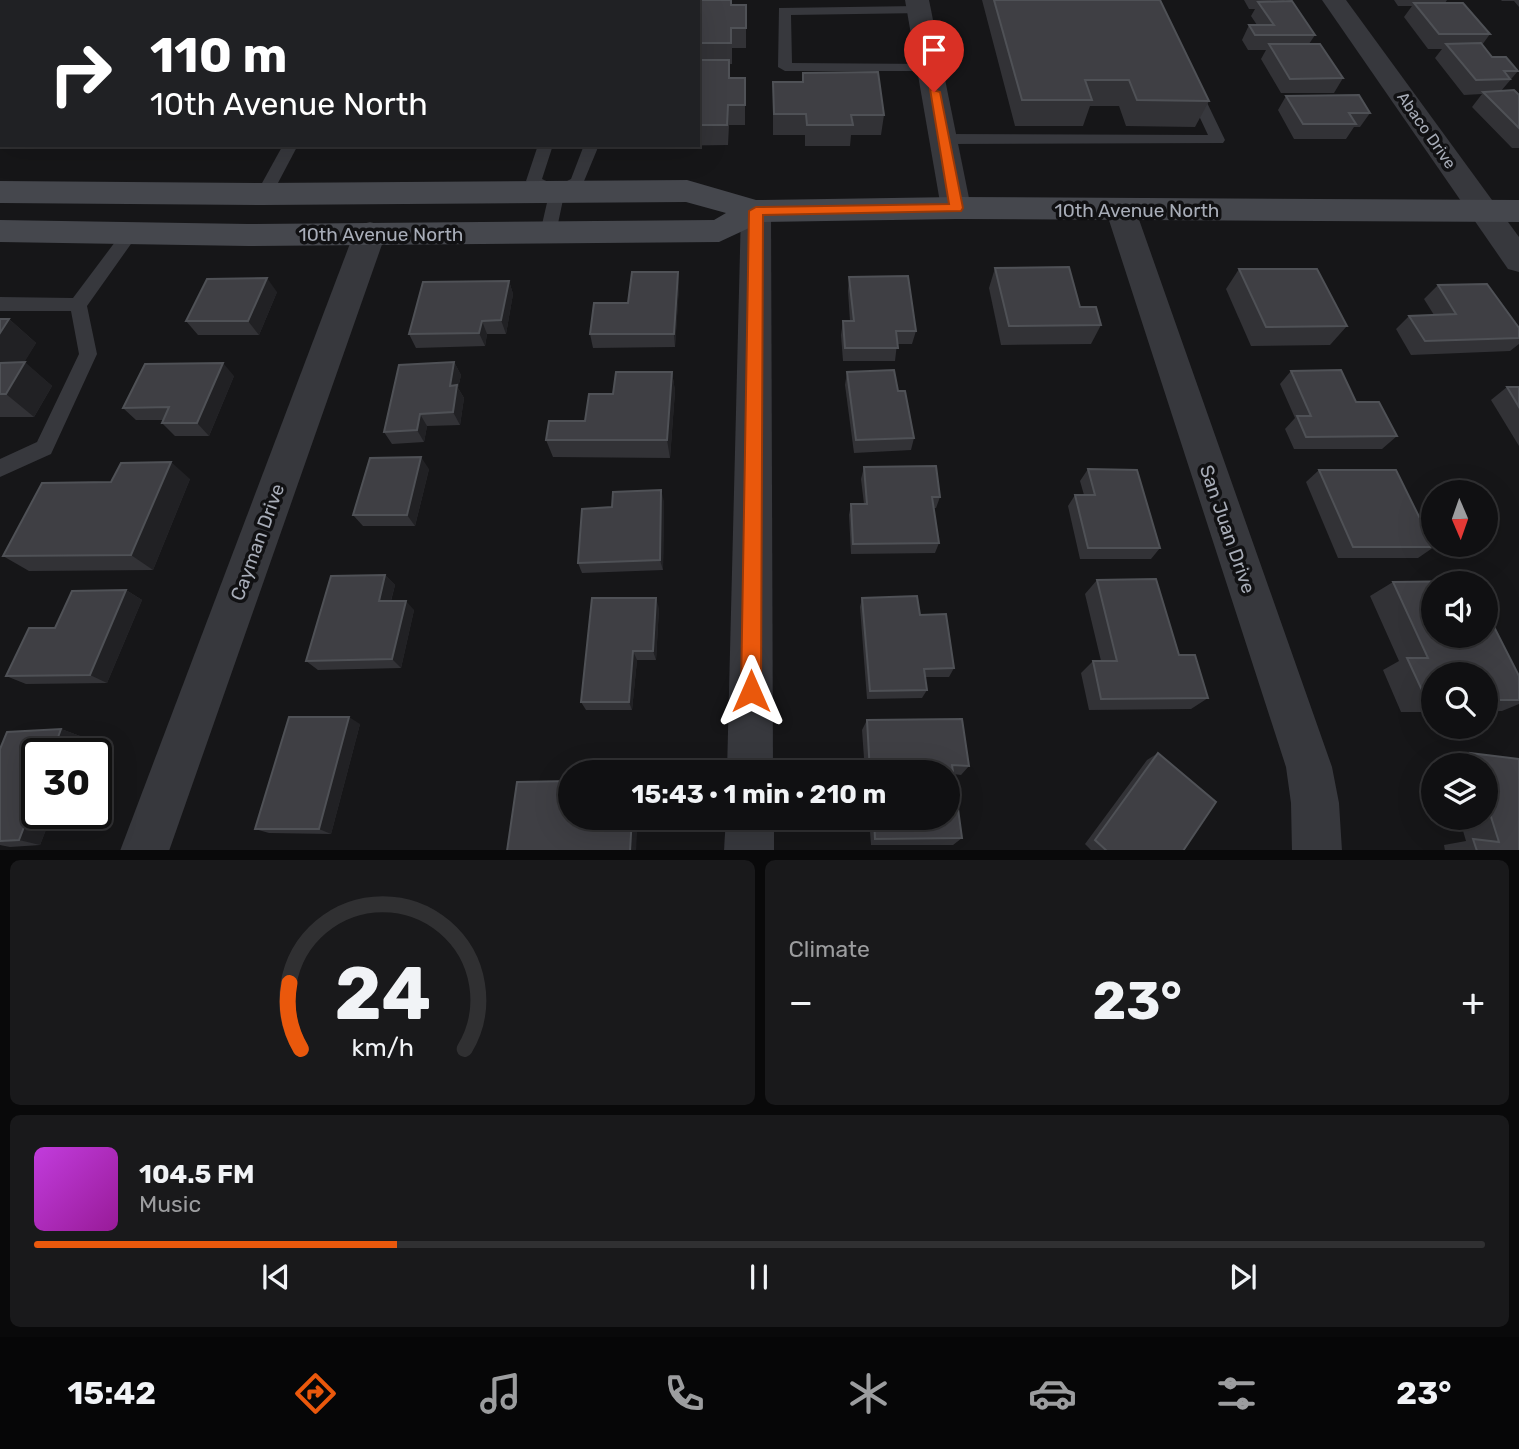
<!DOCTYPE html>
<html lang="en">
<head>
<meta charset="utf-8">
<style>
  :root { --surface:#101012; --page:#19191b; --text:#f1f3f6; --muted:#9c9d9f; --line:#303032; --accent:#ea580c }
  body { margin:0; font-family:Rubik,sans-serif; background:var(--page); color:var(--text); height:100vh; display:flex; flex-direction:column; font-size:26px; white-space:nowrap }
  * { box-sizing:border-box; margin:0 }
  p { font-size:23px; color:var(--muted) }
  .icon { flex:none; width:38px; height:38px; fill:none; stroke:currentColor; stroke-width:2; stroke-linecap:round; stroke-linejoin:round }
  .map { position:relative; height:850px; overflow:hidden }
  .panel { display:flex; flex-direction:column; gap:10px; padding:10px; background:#09090a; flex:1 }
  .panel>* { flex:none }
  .banner { position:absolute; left:0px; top:0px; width:700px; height:147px; box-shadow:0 7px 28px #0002,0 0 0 2px var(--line); background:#202124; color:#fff; overflow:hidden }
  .needle { width:46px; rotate:178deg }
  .controls { position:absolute; left:1421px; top:480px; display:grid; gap:14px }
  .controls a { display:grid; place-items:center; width:77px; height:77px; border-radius:50%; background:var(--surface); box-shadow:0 7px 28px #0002,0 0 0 2px var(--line); font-size:35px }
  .speed { position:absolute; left:21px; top:738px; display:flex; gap:14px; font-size:35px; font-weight:700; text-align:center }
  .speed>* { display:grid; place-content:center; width:91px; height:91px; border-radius:50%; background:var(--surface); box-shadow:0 7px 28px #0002,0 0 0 2px var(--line); line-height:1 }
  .speed .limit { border:4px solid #111; border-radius:10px; background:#fff; color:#111 }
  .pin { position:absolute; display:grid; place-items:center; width:60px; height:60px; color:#fff; margin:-72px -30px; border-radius:50% 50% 50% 0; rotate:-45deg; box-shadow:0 0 7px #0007 }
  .pin .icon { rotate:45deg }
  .me { position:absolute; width:77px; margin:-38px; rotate:0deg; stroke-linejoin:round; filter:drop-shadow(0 0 5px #0008) }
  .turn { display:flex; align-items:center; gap:24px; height:147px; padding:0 35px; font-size:32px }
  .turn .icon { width:91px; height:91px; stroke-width:2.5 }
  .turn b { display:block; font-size:49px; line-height:60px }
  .big { font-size:52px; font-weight:700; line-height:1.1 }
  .panel .widget { flex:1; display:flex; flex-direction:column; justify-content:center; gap:10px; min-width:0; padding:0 24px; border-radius:10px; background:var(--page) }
  .panel .dial { align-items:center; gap:0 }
  .dial svg { height:182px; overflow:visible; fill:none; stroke:var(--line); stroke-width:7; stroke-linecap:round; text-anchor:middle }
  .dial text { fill:var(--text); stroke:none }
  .song { display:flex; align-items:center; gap:21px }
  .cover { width:84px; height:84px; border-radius:10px; background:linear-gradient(135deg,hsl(290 70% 55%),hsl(300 70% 35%)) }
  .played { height:7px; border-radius:4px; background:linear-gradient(90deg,var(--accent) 25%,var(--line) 25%) }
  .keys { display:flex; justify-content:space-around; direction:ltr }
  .heat { display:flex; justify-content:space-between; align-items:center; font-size:38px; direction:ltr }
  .panel .tiles { flex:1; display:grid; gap:10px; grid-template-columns:1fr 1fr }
  .widget:last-child { grid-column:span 2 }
  .trip { position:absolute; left:558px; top:760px; width:402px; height:70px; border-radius:35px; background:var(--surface); box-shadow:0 7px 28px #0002,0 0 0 2px var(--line); font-weight:700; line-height:70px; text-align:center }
  .tabs { display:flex; height:112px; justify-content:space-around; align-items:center; background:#060607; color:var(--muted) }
  .tabs .icon { width:49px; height:49px }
  .tabs .active { color:var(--accent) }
  .tabs b { font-size:32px; color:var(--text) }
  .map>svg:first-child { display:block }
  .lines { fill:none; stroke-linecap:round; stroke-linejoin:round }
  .lane { fill:#37383d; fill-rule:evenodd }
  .street { fill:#37383d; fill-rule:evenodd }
  .secondary { fill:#45474d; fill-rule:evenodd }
  .wall { fill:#323236 }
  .shaded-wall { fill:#212124 }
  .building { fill:#3f3f44; stroke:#4f5156; stroke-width:2 }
  .route { fill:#ea580c; stroke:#983908; stroke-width:2 }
  .labels { text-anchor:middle; stroke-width:7; stroke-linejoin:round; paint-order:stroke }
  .far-street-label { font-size:16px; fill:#a8adb8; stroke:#111113 }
  .street-label { font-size:19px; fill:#a8adb8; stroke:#111113 }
</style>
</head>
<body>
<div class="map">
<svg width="1519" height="851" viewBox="0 0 1519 851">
  <rect width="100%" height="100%" fill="#161618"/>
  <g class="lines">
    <g class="lane">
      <polygon points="41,0 53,0 40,2"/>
      <polygon points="358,0 370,0 357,2"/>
      <polygon points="600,0 612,0 599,2"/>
      <polygon points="918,6 923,7 923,13 791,15 792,63 929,64 936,68 934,71 785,71 778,67 779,8"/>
      <polygon points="0,48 2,48 0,58"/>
      <polygon points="1192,82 1199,86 1225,140 1223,143 943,144 936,139 943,134 1208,135 1185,86"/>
      <rect x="0" y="131" width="2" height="10"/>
      <polygon points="283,145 298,145 270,198 258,198 256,194"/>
      <polygon points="538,145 553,145 542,179 557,186 571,179 584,145 599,145 582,186 564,195 556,233 548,239 540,233 549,194 526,181"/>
      <polygon points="130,228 138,234 87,306 97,354 51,454 0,477 0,459 37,442 79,354 71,311 0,311 0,297 73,298 124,230"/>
    </g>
    <g class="street">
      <polygon points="905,0 929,0 971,208 967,215 956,218 945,215 941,208"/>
      <polygon points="1322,0 1346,0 1519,237 1519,272 1508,269"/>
      <polygon points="756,201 767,204 771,211 773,772 727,772 741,211 745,204"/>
      <polygon points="1121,201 1132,204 1136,211 1332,767 1339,803 1342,851 1292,851 1291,803 1286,767 1106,211 1110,204"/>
      <polygon points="370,222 381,225 386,233 169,851 120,851 354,233 359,225"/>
      <polygon points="726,817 774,817 774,851 724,851"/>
    </g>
    <polygon class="secondary" points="687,180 756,200 956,197 1519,200 1519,222 956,219 762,222 719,242 248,246 0,242 0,220 248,224 714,220 726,213 686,202 264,205 0,203 0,181 264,183"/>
  </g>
  <g class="wall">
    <polygon points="731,0 732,5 746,5 746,48 732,48 732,64 729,64 730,78 745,78 745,125 729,125 728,145 658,146 658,145 698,145 698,2"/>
    <polygon points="982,0 1160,0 1209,101 1195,127 1126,126 1119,106 1090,106 1083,126 1015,126"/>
    <polygon points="1244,0 1285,0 1284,1 1315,35 1309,44 1343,78 1334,93 1281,93 1261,59 1266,50 1248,50 1242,40 1249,25 1257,25 1251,16 1255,9 1249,9"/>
    <polygon points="1394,0 1451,0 1447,0 1445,3 1490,34 1482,45 1492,57 1518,71 1501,91 1519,95 1519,148 1512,148 1472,107 1482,94 1464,95 1435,58 1442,49 1428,49 1404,17 1412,6 1398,6"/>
    <polygon points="1501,0 1519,0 1519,7 1514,1 1502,1"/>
    <polygon points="803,73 884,115 881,135 851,135 850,146 805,146 805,135 773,135 773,82 802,82"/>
    <polygon points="1286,96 1370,113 1360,127 1354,127 1346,139 1294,139 1278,110"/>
    <polygon points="995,268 1080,307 1101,325 1091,344 1001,345 989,288"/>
    <polygon points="1239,269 1347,326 1330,345 1251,346 1226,289"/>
    <polygon points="678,272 679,286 675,347 593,348 590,334 628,303"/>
    <polygon points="849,277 916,331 912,344 897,344 895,361 843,361 841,335 843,321 850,321 848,291"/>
    <polygon points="509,281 513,294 506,334 487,334 485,346 416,348 409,334"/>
    <polygon points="1438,285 1519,328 1519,344 1510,351 1411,355 1396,329 1409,316 1434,315 1424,299"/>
    <polygon points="277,292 259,335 198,335 186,321"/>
    <polygon points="0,319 9,319 36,343 24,362 52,386 34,417 0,417"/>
    <polygon points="454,362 461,375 458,388 464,398 460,425 427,426 424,442 392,444 384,432"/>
    <polygon points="1291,371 1356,402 1397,436 1382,449 1294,449 1285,429 1295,418 1280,384"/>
    <polygon points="672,372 675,391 670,458 553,457 546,440 585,421 613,394"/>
    <polygon points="847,372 898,391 914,438 911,450 854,453 845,385"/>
    <polygon points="234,376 209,436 175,436 162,423 163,420 136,420 123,408"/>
    <polygon points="1507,387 1519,387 1519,446 1491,400"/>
    <polygon points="864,467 940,497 936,508 934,508 939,543 935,553 851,554 849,515 851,504 864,504 861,479"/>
    <polygon points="429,469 415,526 363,526 353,515"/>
    <polygon points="1088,469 1160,548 1151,559 1080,559 1068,506 1075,495 1084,495 1080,481"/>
    <polygon points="1319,470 1434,547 1418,558 1338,558 1306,482"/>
    <polygon points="190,479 153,570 29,571 3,556 111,482"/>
    <polygon points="664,501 663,570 582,573 578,563 612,507"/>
    <polygon points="385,575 395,585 391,601 414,610 401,668 318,670 306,661"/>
    <polygon points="1097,580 1179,655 1208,698 1191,709 1089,710 1081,673 1093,661 1101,661 1085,594"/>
    <polygon points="1393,582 1519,676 1519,704 1502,711 1486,711 1486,674 1433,674 1433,712 1401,712 1383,670 1399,661 1370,596"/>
    <polygon points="126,590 142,600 107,683 26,684 6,676 55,628"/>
    <polygon points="862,598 920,615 954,668 949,677 925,677 927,690 922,698 867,699 860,607"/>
    <polygon points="659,608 656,660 637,660 632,710 586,710 581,702"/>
    <polygon points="867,720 969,766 961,775 953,774 962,838 953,845 871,845 869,817 948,817 948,772 865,772 862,730"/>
    <polygon points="360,724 331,834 269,833 255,829"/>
    <polygon points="61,729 80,736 37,814 52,814 40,845 10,847 0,845 0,749"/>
    <polygon points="1158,753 1183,851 1092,851 1085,844 1147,760"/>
    <polygon points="1470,753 1519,759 1519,851 1445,851 1444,845 1466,841 1459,817 1486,817 1486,765 1443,765 1442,762"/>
  </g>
  <g class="shaded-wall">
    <polygon points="531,0 544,0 543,2 530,2"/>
    <polygon points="678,272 679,286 675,347 674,334"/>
    <polygon points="267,278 277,292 259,335 248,321"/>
    <polygon points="509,281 513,294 506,334 501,320"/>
    <polygon points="9,319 36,343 10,386 0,378 0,333"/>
    <polygon points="482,321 487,334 485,346 479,333"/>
    <polygon points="25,362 52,386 34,417 6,394"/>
    <polygon points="454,362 461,375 458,388 464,398 460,425 453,412 450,386"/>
    <polygon points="223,363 234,376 209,436 197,423"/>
    <polygon points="672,372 675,391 670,458 667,440"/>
    <polygon points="420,414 427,426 424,442 417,430"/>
    <polygon points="421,457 429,469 415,526 407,515"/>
    <polygon points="171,462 190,479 153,570 131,555"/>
    <polygon points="661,490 664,501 663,570 660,560"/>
    <polygon points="385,575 395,585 388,611 379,601"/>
    <polygon points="126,590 142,600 107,683 90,675"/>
    <polygon points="656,598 659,608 656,660 653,651"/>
    <polygon points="406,601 414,610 401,668 392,659"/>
    <polygon points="633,651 637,660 632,710 629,702"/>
    <polygon points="349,717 360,724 331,834 319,829"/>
    <polygon points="61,729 80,736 74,754 52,754"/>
    <polygon points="37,793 37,814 52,814 40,845 19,840"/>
    <polygon points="632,817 638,817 636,851 630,851"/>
  </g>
  <g class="building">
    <polygon points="365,0 531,0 530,2 364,2"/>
    <polygon points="685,0 731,0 731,5 746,5 746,28 731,28 731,43 698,43 698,2 685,2"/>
    <polygon points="994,0 1160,0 1209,101 1137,100 1129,80 1085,80 1092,100 1022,100"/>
    <polygon points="1292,1 1315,35 1255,35 1249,25 1274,25 1258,2"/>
    <polygon points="1414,3 1463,3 1490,34 1439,34"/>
    <polygon points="1481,43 1492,57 1506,57 1518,71 1504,71 1510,79 1476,80 1446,44"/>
    <polygon points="1269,44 1320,44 1343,78 1290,79"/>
    <polygon points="698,60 729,60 729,78 745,78 745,105 728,105 727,125 698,125"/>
    <polygon points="878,72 884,115 851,115 853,125 807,125 806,114 774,114 773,82 803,82 803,73"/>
    <polygon points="1514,90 1519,95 1519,128 1483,92"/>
    <polygon points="1359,95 1370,113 1349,113 1356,124 1303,124 1286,96"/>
    <polygon points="1069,267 1080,307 1096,307 1101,325 1009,326 995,268"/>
    <polygon points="1239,269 1317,269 1347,326 1266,327"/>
    <polygon points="632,272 678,272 674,334 590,334 594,303 628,303"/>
    <polygon points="908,276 916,331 896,331 898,348 845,348 843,321 854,321 849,277"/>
    <polygon points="267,278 248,321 186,321 207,279"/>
    <polygon points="509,281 501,320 482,321 479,333 409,334 423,282"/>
    <polygon points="1487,284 1519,328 1519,338 1425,341 1409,316 1456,314 1438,285"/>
    <polygon points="0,319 9,319 0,333"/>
    <polygon points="25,362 6,394 0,394 0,363"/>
    <polygon points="454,362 450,386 457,385 453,412 420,414 417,430 384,432 399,365"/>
    <polygon points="223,363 197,423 162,423 169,407 123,408 145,364"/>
    <polygon points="894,370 898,391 905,391 914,438 856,440 847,372"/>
    <polygon points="1341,370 1356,402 1379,402 1397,436 1306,437 1297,416 1311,416 1291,371"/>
    <polygon points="616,372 672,372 667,440 546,440 549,421 585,421 589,394 613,394"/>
    <polygon points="1507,387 1519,387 1519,407"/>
    <polygon points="421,457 407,515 353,515 370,458"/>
    <polygon points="171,462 131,555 3,556 42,483 111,482 121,463"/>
    <polygon points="936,466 940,497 932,497 939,543 853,544 851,504 867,504 864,467"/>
    <polygon points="1088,469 1137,470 1160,548 1088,548 1075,495 1095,495"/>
    <polygon points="1319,470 1396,470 1434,547 1353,547"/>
    <polygon points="661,490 660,560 578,563 582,509 612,507 613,492"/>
    <polygon points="385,575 379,601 406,601 392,659 306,661 331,576"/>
    <polygon points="1156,579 1179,655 1195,655 1208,698 1101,699 1093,661 1117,661 1097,580"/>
    <polygon points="1470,581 1471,583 1433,583 1433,635 1486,635 1486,611 1519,676 1519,700 1486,700 1486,674 1433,674 1433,701 1427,701 1407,658 1428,658 1393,582"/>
    <polygon points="126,590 90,675 6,676 29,628 55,628 72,591"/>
    <polygon points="917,596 920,615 946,614 954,668 924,669 927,690 870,691 862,598"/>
    <polygon points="592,598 656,598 653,651 633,651 629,702 581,702"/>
    <polygon points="289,717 349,717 319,829 255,829"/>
    <polygon points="962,719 969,766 952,765 962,838 875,839 874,817 948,817 948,772 870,772 867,720"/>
    <polygon points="61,729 52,754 37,754 37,793 19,840 0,841 0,749 7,732"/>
    <polygon points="1158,753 1216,802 1183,851 1107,851 1095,840"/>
    <polygon points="1470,753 1519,759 1519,851 1477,851 1473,839 1499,842 1486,801 1486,765 1474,765"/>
    <polygon points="570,781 570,817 632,817 630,851 507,851 517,782"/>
  </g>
  <polygon class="route" points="930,89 940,92 963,208 961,211 763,215 761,691 758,698 751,700 744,698 741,691 749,211 756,207 949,204"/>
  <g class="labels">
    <g class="far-street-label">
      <text transform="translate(1427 130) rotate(55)" y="6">Abaco Drive</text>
    </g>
    <g class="street-label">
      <text x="1137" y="217">10th Avenue North</text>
      <text x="381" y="241">10th Avenue North</text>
      <text transform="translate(1228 529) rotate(71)" y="7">San Juan Drive</text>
      <text transform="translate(257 542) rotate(-70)" y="7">Cayman Drive</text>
    </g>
  </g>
</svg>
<div class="controls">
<a><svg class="needle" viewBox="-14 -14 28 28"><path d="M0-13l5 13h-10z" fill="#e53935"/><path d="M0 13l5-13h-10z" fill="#9c9d9f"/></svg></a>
<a><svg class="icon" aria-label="sound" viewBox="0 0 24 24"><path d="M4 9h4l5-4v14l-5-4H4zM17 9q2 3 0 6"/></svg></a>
<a><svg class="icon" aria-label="search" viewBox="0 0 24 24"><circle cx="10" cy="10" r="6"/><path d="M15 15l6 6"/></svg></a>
<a><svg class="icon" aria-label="layers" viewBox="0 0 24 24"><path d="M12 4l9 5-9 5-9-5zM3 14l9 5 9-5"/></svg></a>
</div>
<div class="speed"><div class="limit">30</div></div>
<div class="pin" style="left:934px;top:92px;background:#d93025"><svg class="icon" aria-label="arrive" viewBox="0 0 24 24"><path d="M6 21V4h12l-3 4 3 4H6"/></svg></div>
<svg class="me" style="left:751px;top:691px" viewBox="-20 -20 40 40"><path d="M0-17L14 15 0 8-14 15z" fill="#ea580c" stroke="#fff" stroke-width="4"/></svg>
<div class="trip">15:43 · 1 min · 210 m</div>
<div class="banner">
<div class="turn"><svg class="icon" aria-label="right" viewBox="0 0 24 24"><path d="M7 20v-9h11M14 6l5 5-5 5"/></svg><div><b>110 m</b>10th Avenue North</div></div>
</div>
</div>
<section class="panel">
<div class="tiles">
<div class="widget dial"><svg viewBox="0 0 100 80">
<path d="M14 69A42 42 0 1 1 86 69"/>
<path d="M14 69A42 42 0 0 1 9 40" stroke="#ea580c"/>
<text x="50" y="56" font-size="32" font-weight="700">24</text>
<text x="50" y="72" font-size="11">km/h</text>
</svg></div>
<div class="widget"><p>Climate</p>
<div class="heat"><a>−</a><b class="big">23°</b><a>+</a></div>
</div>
<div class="widget">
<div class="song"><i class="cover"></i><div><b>104.5 FM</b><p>Music</p></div></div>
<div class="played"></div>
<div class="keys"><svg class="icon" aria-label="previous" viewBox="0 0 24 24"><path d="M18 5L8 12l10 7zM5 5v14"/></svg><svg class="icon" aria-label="pause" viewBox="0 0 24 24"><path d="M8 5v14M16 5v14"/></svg><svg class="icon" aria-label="next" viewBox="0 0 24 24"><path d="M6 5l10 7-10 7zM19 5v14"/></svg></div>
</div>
</div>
</section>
<nav class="tabs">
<b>15:42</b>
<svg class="icon active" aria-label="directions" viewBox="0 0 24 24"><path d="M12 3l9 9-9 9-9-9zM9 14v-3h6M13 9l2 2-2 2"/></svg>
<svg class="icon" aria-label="music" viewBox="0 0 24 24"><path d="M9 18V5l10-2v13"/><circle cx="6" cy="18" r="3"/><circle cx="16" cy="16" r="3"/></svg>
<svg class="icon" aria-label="phone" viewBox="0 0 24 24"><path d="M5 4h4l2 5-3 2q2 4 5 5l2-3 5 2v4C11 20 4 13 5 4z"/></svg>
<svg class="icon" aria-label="climate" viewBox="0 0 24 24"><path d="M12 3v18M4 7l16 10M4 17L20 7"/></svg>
<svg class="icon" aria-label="car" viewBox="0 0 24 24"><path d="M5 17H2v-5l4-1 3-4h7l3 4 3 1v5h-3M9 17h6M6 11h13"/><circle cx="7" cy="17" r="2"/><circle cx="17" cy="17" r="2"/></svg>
<svg class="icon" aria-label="filters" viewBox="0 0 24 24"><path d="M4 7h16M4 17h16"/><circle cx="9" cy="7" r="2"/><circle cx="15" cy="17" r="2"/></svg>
<b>23°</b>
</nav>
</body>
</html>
